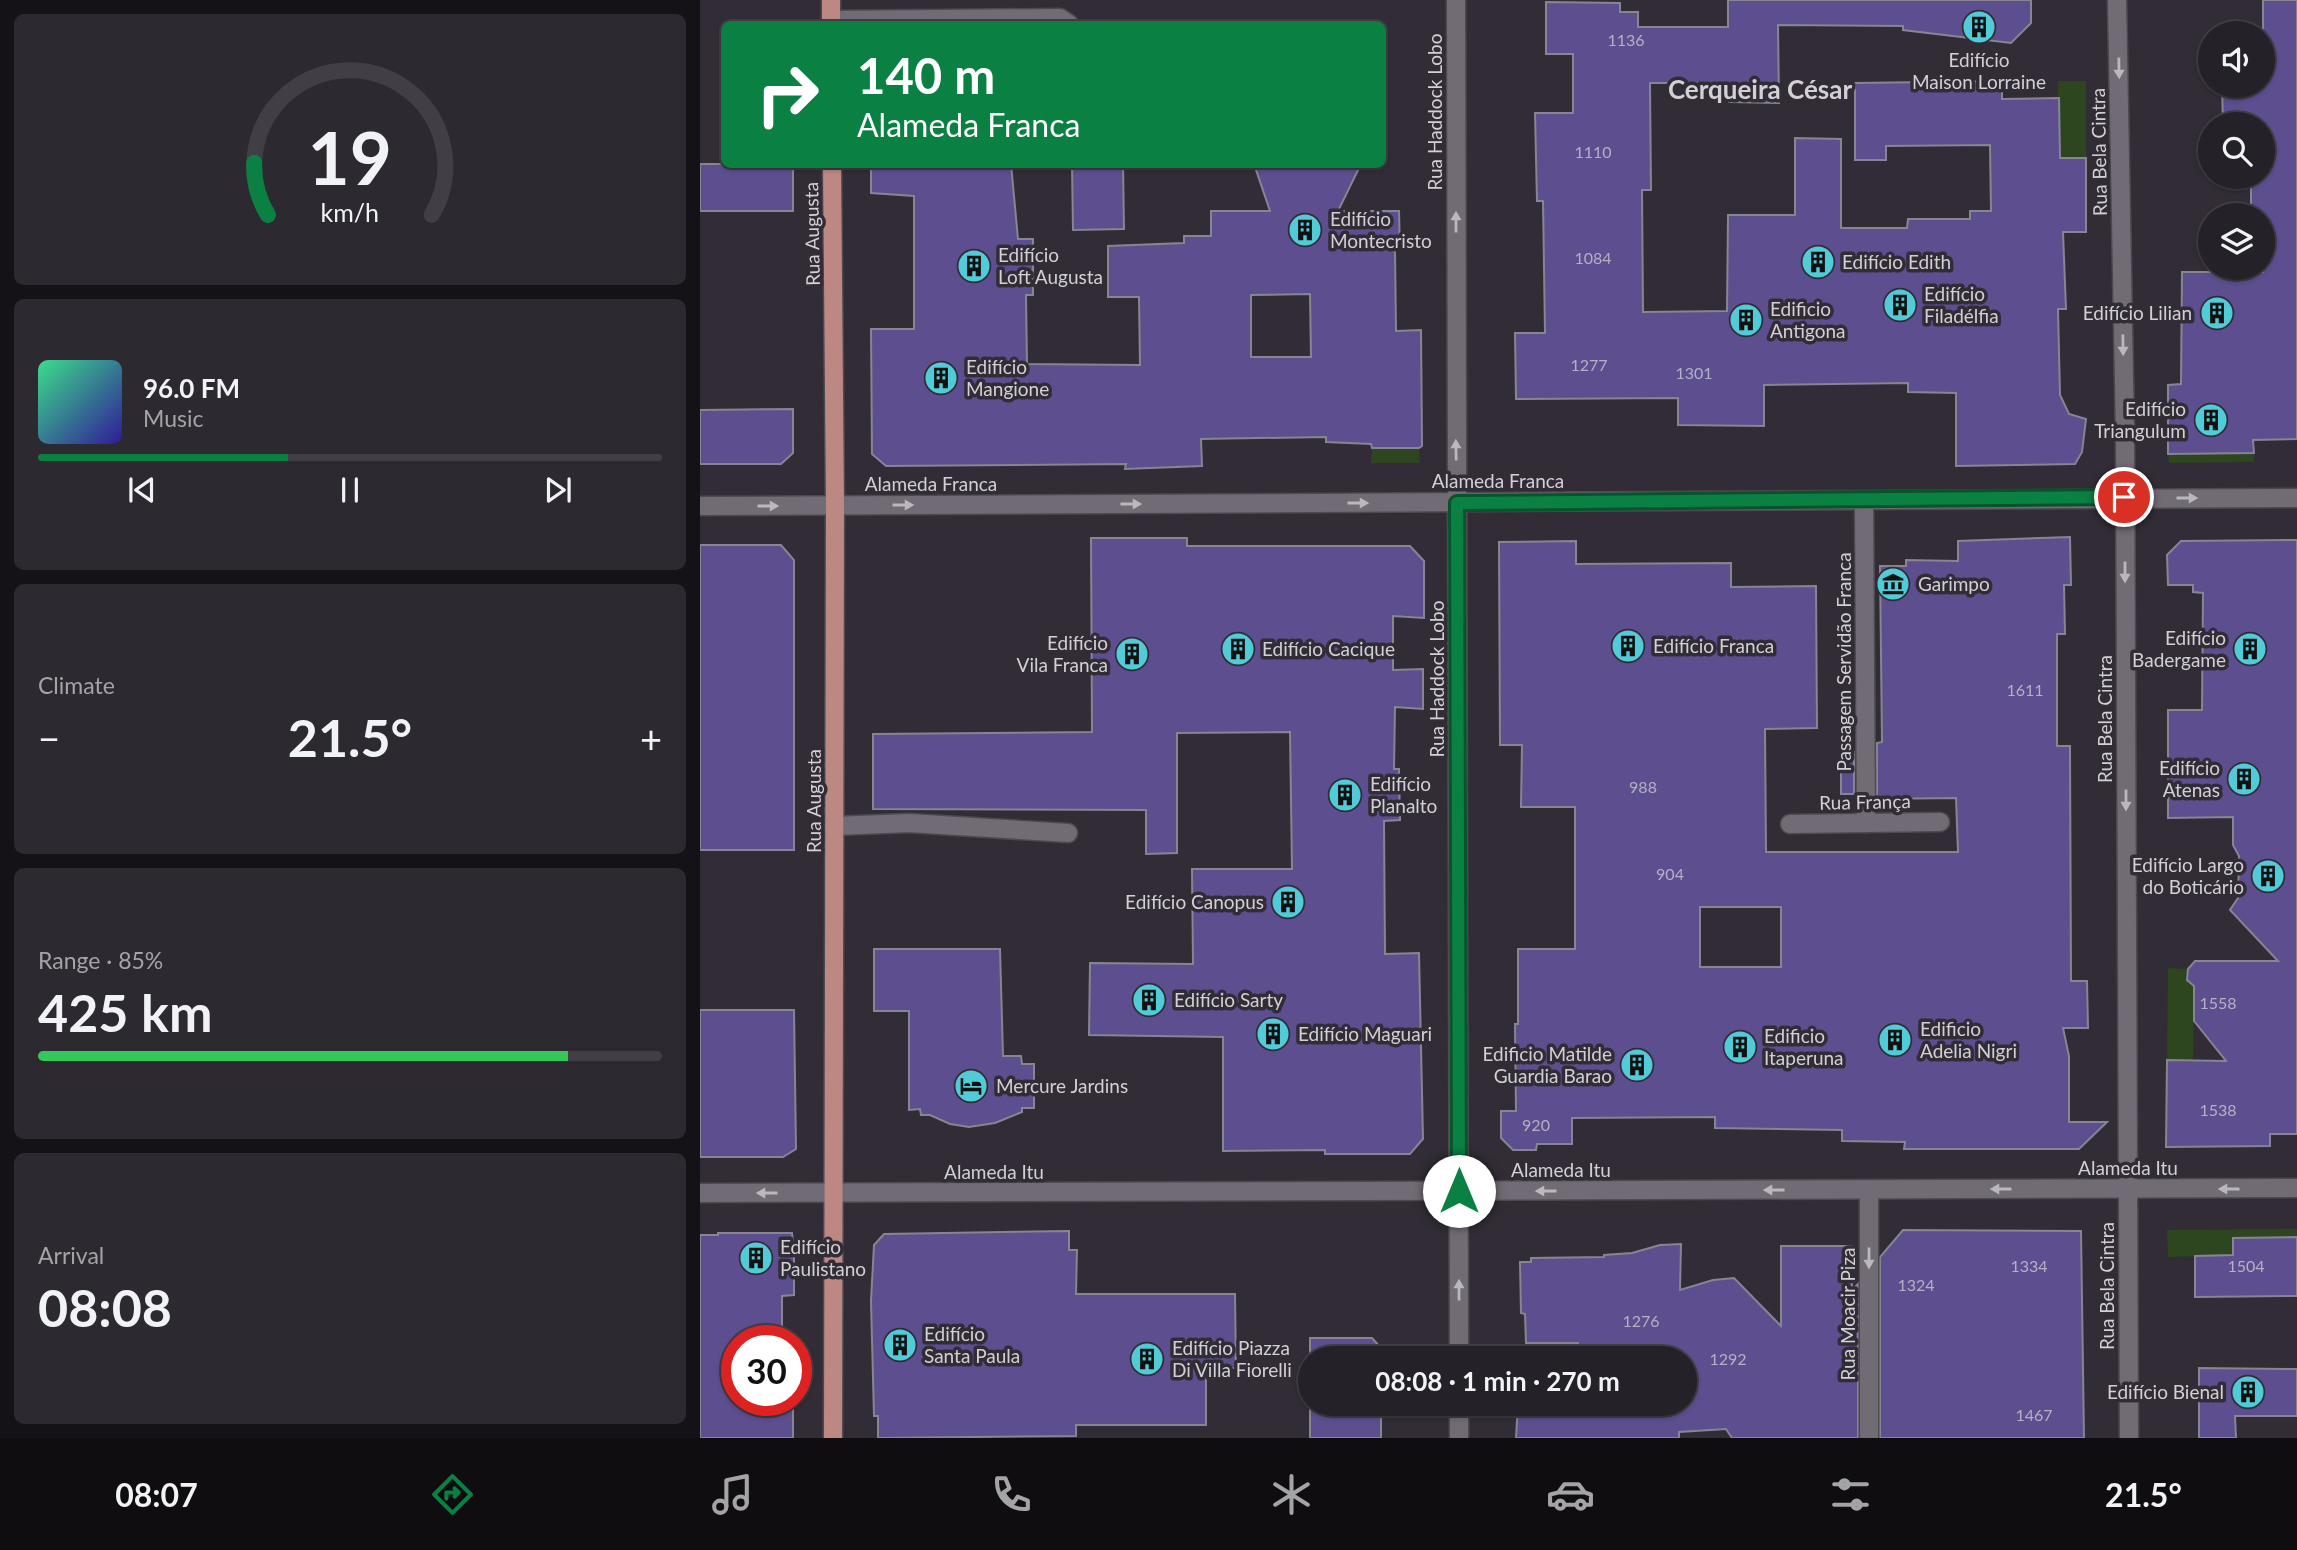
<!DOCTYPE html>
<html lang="en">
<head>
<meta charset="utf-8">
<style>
  :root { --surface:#252128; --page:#2d2930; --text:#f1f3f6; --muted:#a3a3a8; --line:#423e45; --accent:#0b8043 }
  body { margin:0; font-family:Lato,sans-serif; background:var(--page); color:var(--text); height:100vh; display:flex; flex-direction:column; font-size:26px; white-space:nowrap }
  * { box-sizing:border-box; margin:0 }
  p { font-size:23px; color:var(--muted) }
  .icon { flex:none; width:38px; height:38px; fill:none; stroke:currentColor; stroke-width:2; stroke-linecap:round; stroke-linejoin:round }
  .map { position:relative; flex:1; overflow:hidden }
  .drawer { display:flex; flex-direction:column; gap:14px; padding:14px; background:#141216; width:700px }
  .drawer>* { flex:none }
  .hud { position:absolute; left:21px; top:21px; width:665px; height:147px; border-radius:10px; box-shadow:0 2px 5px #0004,0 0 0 2px var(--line); background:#0b8043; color:#fff; overflow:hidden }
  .controls { position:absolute; left:1498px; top:21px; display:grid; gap:14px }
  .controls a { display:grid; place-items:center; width:77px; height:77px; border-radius:50%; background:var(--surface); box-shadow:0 2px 5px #0004,0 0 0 2px var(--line); font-size:35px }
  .speed { position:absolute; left:21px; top:1325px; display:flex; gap:14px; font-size:35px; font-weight:700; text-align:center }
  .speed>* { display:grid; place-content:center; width:91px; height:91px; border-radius:50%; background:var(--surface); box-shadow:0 2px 5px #0004,0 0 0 2px var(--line); line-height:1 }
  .speed .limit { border:10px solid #d22; background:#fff; color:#111 }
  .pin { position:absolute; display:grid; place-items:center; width:60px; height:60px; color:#fff; margin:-30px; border:4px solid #fff; border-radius:50%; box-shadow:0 2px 7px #0007 }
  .me { position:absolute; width:77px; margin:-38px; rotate:0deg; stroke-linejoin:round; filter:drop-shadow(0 0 5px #0008) }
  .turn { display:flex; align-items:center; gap:24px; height:147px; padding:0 21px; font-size:32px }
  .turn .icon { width:91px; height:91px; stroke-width:2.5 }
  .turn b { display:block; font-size:49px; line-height:60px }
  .big { font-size:52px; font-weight:700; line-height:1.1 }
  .drawer .card { flex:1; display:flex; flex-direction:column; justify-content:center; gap:10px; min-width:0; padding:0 24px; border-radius:10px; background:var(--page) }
  .drawer .dial { align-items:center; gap:0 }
  .dial svg { height:182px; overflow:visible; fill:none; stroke:var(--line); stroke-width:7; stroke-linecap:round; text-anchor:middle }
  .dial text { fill:var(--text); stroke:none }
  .song { display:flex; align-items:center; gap:21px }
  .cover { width:84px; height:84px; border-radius:10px; background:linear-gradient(135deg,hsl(150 70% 55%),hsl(250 70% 35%)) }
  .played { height:7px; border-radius:4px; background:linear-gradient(90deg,var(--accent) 40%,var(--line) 40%) }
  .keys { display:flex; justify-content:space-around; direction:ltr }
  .heat { display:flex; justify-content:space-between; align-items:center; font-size:38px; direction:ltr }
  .charge { height:10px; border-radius:5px; background:linear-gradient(90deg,#34c759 85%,var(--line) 0) }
  .trip { position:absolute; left:598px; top:1346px; width:399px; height:70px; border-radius:35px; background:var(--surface); box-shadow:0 2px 5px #0004,0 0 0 2px var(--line); font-weight:700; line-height:70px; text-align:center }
  .tab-bar { display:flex; height:112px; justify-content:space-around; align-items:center; background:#0f0d10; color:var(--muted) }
  .tab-bar .icon { width:49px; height:49px }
  .tab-bar .current { color:var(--accent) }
  .tab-bar b { font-size:32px; color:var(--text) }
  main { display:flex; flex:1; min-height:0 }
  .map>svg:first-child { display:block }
  .green { fill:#2d4620 }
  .building { fill:#5c4e8f; stroke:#878591; stroke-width:2; fill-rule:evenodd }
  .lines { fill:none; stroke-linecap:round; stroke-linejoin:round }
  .minor-casing { stroke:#4d4950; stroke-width:21 }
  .major-casing { stroke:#4d4950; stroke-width:21 }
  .minor { stroke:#716b75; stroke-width:18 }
  .major { stroke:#bd8783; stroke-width:18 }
  .oneway { fill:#bab7bd }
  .route-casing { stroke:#07532c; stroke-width:18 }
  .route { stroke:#0b8043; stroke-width:12 }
  .labels { text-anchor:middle; stroke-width:7; stroke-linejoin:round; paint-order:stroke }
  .number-label { font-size:16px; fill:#b5b0c4 }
  .poi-label { font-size:19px; fill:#d3d0d5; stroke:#312c35; text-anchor:start }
  .street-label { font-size:19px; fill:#d3d0d5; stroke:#312c35 }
  .district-label { font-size:26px; font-weight:bold; fill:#d3d0d5; stroke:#312c35 }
</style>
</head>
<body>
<main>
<section class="drawer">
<div class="card dial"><svg viewBox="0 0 100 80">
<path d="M14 69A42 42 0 1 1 86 69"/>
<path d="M14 69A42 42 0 0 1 8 46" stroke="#0b8043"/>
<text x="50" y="56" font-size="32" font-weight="700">19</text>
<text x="50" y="72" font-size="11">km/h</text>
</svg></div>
<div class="card">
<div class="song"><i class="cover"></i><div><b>96.0 FM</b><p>Music</p></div></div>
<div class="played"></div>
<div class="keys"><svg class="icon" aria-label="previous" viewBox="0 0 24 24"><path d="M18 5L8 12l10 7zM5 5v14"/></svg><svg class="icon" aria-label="pause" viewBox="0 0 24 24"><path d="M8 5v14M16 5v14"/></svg><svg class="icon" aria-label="next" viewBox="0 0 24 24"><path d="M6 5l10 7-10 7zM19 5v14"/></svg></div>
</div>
<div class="card"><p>Climate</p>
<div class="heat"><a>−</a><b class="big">21.5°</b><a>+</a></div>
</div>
<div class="card"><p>Range · 85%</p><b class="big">425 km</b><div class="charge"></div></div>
<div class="card"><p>Arrival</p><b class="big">08:08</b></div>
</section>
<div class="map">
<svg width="1597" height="1438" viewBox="0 0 1597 1438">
  <rect width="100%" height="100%" fill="#312c35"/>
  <g class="green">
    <polygon points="1358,81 1386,81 1386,158 1354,158 1359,125"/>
    <polygon points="672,448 719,448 720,463 671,463"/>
    <polygon points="1554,453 1554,462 1469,463 1468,454"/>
    <polygon points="1468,968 1488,969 1487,980 1494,986 1493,1061 1467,1060"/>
    <polygon points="1597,1229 1597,1237 1533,1238 1533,1255 1468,1257 1467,1230"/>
  </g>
  <g class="building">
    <polygon points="1028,0 1331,0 1331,23 1311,43 1203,30 1203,26 1078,25 1079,103 1029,102 1029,83 950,83 951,190 942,190 943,312 1027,311 1028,215 1095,215 1095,138 1141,139 1141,228 1207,228 1208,219 1270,219 1270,211 1291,211 1290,145 1186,146 1186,160 1155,160 1155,83 1302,81 1302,99 1359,98 1360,158 1386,158 1386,232 1363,232 1366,309 1358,309 1360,395 1369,414 1386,419 1382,452 1375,464 1256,466 1256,393 1208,392 1208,383 1064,385 1064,426 978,425 978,398 816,399 815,333 845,333 843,201 837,201 835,113 873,113 873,54 846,54 846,2 920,3 920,12 938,12 938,27 1028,27"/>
    <polygon points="1563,0 1597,0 1597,439 1553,440 1554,453 1468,454 1468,385 1481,384 1482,272 1563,272 1563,215 1551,215 1551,177 1563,177 1563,124 1523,124 1522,86 1563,86"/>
    <rect x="0" y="164" width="93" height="47"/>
    <path d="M171 164H311L318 239H333V295H326L327 364 440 365 439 297H408V246L484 243V236H511V211H570L554 164H661L638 211H699L700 250H695L696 331 721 330 722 446 719 448H672L671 444 626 442V437L501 439 502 466 425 469 426 464 186 466 172 454 171 329H214V196L171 193ZM610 294 611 357H551V295Z"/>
    <polygon points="372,164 423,164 424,229 373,230"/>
    <polygon points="93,409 93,453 81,464 0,464 0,410"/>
    <path d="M1370 537 1371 585H1364L1365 634H1357V746H1370L1371 981H1387L1388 1028H1363L1369 1056V1122H1407L1379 1149H1204L1205 1142 1142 1141V1130L1015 1128V1117L872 1118V1144H837L836 1150H813L801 1138V1111H816L815 1024H818V949H875V807H821L822 745H800L799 542 876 541V564L1031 563V587L1116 586 1117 728 1065 729 1066 852H1258L1256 798 1177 799V743L1182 742 1180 566H1206V560L1258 561V541ZM1000 907H1081V967H1000Z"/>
    <polygon points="391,538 487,538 487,546 710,546 724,561 724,618 693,616 693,670 723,669 723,709 695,707 694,769 699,769 700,820 684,821 685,954 719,953 723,1139 710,1154 625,1154 625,1150 523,1151 523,1037 389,1035 390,963 493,964 492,869 592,869 590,732 477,733 477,853 446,854 446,810 173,809 173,734 392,732"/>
    <polygon points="1597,540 1597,1134 1570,1134 1570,1146 1466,1147 1467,1060 1526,1061 1494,1021 1494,986 1487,980 1488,969 1495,961 1578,961 1530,910 1538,898 1539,856 1533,845 1533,817 1468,818 1468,710 1502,710 1503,593 1493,592 1493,585 1468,585 1467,555 1481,541"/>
    <polygon points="0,545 81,545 94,560 94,850 0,850"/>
    <polygon points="1154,752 1154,794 1141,794 1141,753"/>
    <polygon points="174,949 300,949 303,1056 321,1056 322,1064 334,1064 334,1108 322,1108 322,1112 295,1123 269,1127 250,1124 230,1115 221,1115 220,1109 209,1110 209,1011 174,1011"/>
    <polygon points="0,1010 94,1010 96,1149 83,1157 0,1157"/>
    <polygon points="1203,1230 1381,1231 1384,1438 1180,1438 1180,1257"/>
    <polygon points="369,1231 369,1250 377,1250 376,1294 535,1294 536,1368 506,1368 506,1425 376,1425 376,1436 178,1438 178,1416 174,1416 171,1301 174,1245 184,1234"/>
    <polygon points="18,1233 92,1233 94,1249 94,1295 82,1296 82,1340 37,1340 37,1400 93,1400 93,1438 0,1438 0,1235 18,1235"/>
    <polygon points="1597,1237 1597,1296 1495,1297 1495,1256 1533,1255 1533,1238"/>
    <polygon points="981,1244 980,1290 1013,1280 1034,1278 1081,1326 1081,1246 1152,1246 1152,1290 1158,1284 1158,1438 1032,1438 1026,1429 979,1432 979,1438 816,1438 818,1404 985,1404 985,1358 878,1358 878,1343 826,1343 825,1314 821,1313 820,1262 831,1262 831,1258 904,1257 904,1255 932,1253 960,1245"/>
    <polygon points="610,1338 672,1338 681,1348 681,1358 611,1358 611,1404 681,1404 681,1438 610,1438"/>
    <polygon points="1499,1368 1597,1369 1597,1416 1535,1416 1536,1438 1499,1438"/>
  </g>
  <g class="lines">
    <defs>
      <g id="minor">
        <polyline points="756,0 759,1358"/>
        <polyline points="1417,0 1425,434 1429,1438"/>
        <polyline points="131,20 360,18 369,24"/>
        <polyline points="1164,501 1166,823"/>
        <polyline points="0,506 1597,498"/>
        <polyline points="1090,824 1240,822"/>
        <polyline points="134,826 209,823 368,833"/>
        <polyline points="1169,1190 1169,1438"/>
        <polyline points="0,1193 1597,1188"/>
        <polyline points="759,1404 759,1438"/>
      </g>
      <g id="major">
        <polyline points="131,0 131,24"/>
        <polyline points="132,164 135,506 133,1438"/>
      </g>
    </defs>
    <use href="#minor" class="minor-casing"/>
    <use href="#major" class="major-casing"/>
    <use href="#minor" class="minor"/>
    <use href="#major" class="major"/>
  </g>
  <defs><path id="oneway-solid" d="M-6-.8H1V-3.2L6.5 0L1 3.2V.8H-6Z" transform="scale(1.75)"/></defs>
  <g class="oneway">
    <use href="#oneway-solid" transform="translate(1419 68) rotate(89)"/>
    <use href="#oneway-solid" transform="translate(756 222) rotate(-90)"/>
    <use href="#oneway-solid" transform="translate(1423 345) rotate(89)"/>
    <use href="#oneway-solid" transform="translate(756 450) rotate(-91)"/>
    <use href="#oneway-solid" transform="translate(1487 498)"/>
    <use href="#oneway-solid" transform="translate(658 503)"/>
    <use href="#oneway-solid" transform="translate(431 504)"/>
    <use href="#oneway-solid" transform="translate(203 505)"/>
    <use href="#oneway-solid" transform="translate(68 506)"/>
    <use href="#oneway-solid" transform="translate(1425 572) rotate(90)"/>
    <use href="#oneway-solid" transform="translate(1426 800) rotate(90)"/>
    <use href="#oneway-solid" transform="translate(1301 1189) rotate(180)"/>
    <use href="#oneway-solid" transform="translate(1529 1189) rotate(180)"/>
    <use href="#oneway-solid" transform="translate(1074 1190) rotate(180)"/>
    <use href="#oneway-solid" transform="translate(846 1191) rotate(180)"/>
    <use href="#oneway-solid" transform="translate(67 1193) rotate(180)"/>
    <use href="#oneway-solid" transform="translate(1169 1258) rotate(90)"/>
    <use href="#oneway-solid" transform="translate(759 1290) rotate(-90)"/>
  </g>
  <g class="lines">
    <defs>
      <polyline id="route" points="759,1191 757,503 1424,497"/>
    </defs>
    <use href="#route" class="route-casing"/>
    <use href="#route" class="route"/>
  </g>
  <defs>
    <symbol id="building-disc" viewBox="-11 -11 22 22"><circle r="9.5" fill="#52cbd8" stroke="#312c35"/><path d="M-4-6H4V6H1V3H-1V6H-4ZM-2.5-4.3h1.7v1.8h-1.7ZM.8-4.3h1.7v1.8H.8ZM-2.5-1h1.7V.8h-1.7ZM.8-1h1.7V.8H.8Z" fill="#111"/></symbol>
    <symbol id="museum-disc" viewBox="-11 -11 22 22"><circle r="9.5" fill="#52cbd8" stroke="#312c35"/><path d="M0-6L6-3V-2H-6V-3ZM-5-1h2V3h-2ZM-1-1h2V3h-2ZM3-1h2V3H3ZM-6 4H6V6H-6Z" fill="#111"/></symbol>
    <symbol id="hotel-disc" viewBox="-11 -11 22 22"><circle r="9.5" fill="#52cbd8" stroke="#312c35"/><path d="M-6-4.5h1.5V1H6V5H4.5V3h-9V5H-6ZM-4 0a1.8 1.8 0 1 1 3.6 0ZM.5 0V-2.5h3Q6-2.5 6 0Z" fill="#111"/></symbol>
  </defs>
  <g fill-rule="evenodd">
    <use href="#building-disc" x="1260" y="8" width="38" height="38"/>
    <use href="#building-disc" x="586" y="211" width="38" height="38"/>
    <use href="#building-disc" x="1099" y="243" width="38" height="38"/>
    <use href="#building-disc" x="255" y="247" width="38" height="38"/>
    <use href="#building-disc" x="1181" y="286" width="38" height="38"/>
    <use href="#building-disc" x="1498" y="294" width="38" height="38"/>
    <use href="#building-disc" x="1027" y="301" width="38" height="38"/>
    <use href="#building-disc" x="222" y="359" width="38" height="38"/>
    <use href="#building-disc" x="1492" y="401" width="38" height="38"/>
    <use href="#museum-disc" x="1174" y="565" width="38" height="38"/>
    <use href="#building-disc" x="909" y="627" width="38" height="38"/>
    <use href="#building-disc" x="519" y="630" width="38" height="38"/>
    <use href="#building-disc" x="1531" y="630" width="38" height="38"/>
    <use href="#building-disc" x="413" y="635" width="38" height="38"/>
    <use href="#building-disc" x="1525" y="760" width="38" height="38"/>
    <use href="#building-disc" x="626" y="776" width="38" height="38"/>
    <use href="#building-disc" x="1549" y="857" width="38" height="38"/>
    <use href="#building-disc" x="569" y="883" width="38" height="38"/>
    <use href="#building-disc" x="430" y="981" width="38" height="38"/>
    <use href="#building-disc" x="554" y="1015" width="38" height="38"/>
    <use href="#building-disc" x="1176" y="1021" width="38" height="38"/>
    <use href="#building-disc" x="1021" y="1028" width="38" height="38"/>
    <use href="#building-disc" x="918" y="1046" width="38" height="38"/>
    <use href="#hotel-disc" x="252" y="1067" width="38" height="38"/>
    <use href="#building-disc" x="37" y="1239" width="38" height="38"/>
    <use href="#building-disc" x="181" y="1326" width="38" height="38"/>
    <use href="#building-disc" x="428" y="1340" width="38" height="38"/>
    <use href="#building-disc" x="1529" y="1373" width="38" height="38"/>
  </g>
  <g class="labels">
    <g class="number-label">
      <text x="926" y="46">1136</text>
      <text x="893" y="158">1110</text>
      <text x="893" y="264">1084</text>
      <text x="889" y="371">1277</text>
      <text x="994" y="379">1301</text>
      <text x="1325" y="696">1611</text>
      <text x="943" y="793">988</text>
      <text x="970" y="880">904</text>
      <text x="1518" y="1009">1558</text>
      <text x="1518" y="1116">1538</text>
      <text x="836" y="1131">920</text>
      <text x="1329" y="1272">1334</text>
      <text x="1546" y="1272">1504</text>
      <text x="1216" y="1291">1324</text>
      <text x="941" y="1327">1276</text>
      <text x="1028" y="1365">1292</text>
      <text x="1334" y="1421">1467</text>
    </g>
    <g class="poi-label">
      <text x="1279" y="67" text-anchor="middle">Edifício<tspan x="1279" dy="22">Maison Lorraine</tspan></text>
      <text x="630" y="226">Edifício<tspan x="630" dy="22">Montecristo</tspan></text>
      <text x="298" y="262">Edifício<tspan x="298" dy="22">Loft Augusta</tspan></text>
      <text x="1142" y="269">Edifício Edith</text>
      <text x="1224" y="301">Edifício<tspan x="1224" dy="22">Filadélfia</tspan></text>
      <text x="1070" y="316">Edificio<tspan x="1070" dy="22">Antigona</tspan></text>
      <text x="1492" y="320" text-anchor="end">Edifício Lilian</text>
      <text x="266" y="374">Edifício<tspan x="266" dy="22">Mangione</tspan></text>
      <text x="1486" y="416" text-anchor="end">Edifício<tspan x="1486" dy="22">Triangulum</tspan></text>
      <text x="1218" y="591">Garimpo</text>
      <text x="1526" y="645" text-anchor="end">Edifício<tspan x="1526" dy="22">Badergame</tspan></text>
      <text x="408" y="650" text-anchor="end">Edifício<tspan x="408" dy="22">Vila Franca</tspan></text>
      <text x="953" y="653">Edifício Franca</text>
      <text x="562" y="656">Edifício Cacique</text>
      <text x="1520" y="775" text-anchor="end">Edifício<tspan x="1520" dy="22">Atenas</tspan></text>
      <text x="670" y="791">Edifício<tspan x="670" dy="22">Planalto</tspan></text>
      <text x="1544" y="872" text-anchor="end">Edifício Largo<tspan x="1544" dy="22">do Boticário</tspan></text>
      <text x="564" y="909" text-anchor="end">Edifício Canopus</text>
      <text x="474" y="1007">Edifício Sarty</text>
      <text x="1220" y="1036">Edificio<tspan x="1220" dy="22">Adelia Nigri</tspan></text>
      <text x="598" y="1041">Edifício Maguari</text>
      <text x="1064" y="1043">Edificio<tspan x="1064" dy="22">Itaperuna</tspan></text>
      <text x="912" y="1061" text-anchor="end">Edificio Matilde<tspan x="912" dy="22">Guardia Barao</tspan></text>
      <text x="296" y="1093">Mercure Jardins</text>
      <text x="80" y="1254">Edifício<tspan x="80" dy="22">Paulistano</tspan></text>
      <text x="224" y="1341">Edifício<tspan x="224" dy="22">Santa Paula</tspan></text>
      <text x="472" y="1355">Edifício Piazza<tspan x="472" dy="22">Di Villa Fiorelli</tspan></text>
      <text x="1524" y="1399" text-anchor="end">Edifício Bienal</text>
    </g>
    <g class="street-label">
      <text transform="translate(735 112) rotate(-90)" y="7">Rua Haddock Lobo</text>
      <text transform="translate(1399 152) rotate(-91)" y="7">Rua Bela Cintra</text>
      <text transform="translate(112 234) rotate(-91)" y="7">Rua Augusta</text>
      <text x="798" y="488">Alameda Franca</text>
      <text x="231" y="491">Alameda Franca</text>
      <text transform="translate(1144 662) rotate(-90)" y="7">Passagem Servidão Franca</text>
      <text transform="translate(737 679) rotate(-90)" y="7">Rua Haddock Lobo</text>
      <text transform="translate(1405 719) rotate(-90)" y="7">Rua Bela Cintra</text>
      <text transform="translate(114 801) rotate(-90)" y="7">Rua Augusta</text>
      <text transform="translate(1165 802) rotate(-1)" y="7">Rua França</text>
      <text x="1428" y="1175">Alameda Itu</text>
      <text x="861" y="1177">Alameda Itu</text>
      <text x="294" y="1179">Alameda Itu</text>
      <text transform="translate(1407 1286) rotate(-90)" y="7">Rua Bela Cintra</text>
      <text transform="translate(1148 1314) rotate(-90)" y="7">Rua Moacir Piza</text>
    </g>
    <g class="district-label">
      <text x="1060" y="99">Cerqueira César</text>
    </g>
  </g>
</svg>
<div class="controls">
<a><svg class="icon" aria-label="sound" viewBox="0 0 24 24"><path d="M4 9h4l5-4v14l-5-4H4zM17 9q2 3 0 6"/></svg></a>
<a><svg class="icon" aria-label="search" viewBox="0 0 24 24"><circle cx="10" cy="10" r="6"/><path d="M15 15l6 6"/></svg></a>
<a><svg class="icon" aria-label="layers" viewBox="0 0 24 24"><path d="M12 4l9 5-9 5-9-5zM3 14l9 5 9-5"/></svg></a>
</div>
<div class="speed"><div class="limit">30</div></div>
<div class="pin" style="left:1424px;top:497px;background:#d93025"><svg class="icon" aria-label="arrive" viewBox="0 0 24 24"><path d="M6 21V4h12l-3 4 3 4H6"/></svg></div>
<svg class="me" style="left:759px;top:1191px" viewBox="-20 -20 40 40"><circle r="19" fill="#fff"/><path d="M0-13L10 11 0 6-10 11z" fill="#0b8043"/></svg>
<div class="trip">08:08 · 1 min · 270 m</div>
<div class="hud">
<div class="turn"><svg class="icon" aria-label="right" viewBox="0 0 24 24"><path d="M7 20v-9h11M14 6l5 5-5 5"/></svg><div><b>140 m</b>Alameda Franca</div></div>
</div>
</div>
</main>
<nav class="tab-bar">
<b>08:07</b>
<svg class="icon current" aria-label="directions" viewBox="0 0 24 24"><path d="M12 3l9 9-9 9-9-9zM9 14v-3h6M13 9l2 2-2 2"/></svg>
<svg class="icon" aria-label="music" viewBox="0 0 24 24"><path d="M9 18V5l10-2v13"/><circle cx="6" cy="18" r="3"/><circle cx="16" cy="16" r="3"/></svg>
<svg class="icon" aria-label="phone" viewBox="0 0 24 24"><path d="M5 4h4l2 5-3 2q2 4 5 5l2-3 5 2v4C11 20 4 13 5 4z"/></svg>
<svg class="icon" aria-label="climate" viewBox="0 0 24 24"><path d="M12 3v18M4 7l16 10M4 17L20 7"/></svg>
<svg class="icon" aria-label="car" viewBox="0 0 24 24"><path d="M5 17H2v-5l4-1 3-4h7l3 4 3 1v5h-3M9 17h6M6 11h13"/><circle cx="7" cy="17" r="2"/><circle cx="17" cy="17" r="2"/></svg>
<svg class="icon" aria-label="filters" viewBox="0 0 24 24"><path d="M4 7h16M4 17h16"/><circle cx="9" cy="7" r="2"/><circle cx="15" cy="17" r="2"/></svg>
<b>21.5°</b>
</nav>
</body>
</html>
